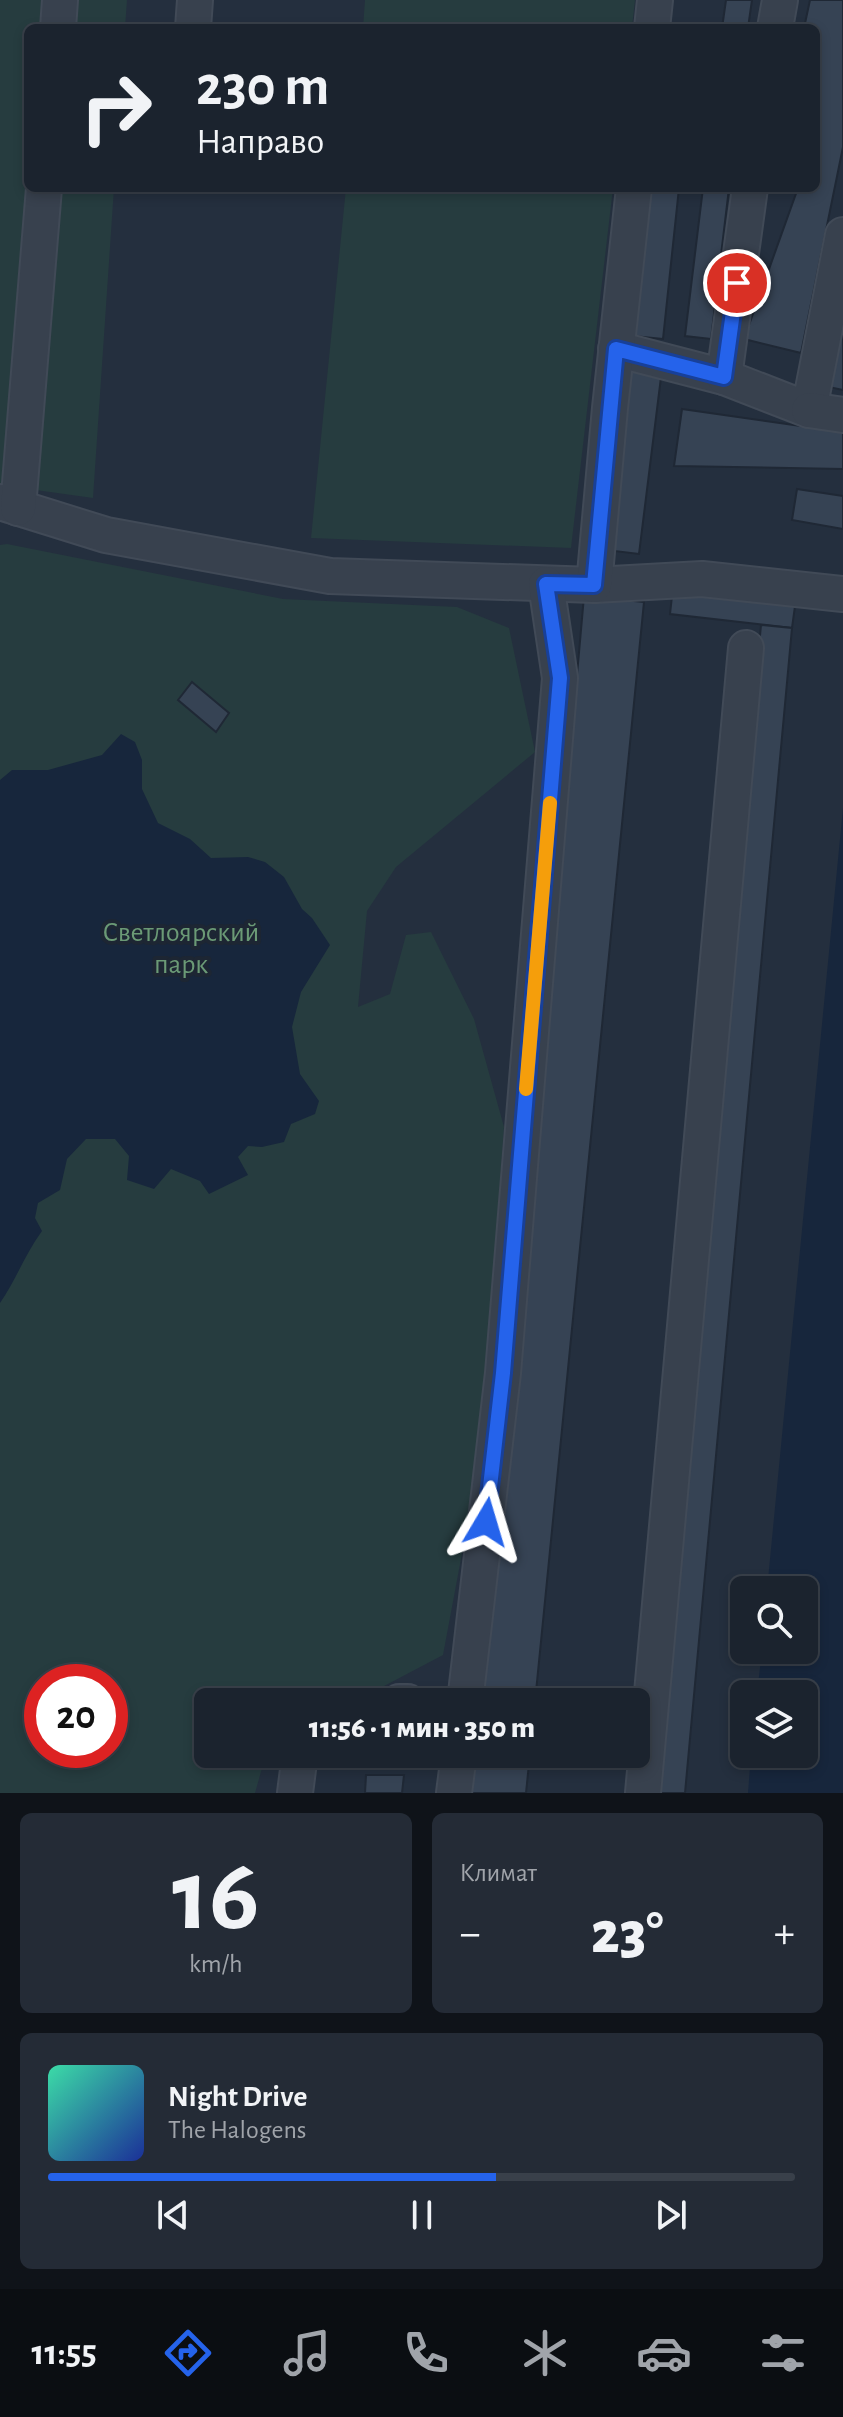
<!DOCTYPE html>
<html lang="ru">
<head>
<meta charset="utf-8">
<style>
  :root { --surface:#1b232e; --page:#242b36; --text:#f1f3f6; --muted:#a0a4aa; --line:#39404a; --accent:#2563eb }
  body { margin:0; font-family:"Alegreya Sans",sans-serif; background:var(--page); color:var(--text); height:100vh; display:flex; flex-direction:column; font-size:30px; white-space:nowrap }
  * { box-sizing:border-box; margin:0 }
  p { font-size:26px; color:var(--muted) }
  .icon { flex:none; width:44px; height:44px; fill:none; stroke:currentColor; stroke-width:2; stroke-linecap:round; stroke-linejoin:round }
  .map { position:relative; height:1793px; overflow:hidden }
  .panel { display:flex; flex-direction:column; gap:20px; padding:20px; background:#0f1319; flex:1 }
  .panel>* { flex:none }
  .hud { position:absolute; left:24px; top:24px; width:796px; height:168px; border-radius:12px; box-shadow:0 4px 12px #0003,0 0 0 2px var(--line); background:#1b232e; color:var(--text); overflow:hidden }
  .buttons { position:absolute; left:730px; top:1576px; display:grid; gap:16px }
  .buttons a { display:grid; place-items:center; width:88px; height:88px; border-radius:12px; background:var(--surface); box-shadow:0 4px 12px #0003,0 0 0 2px var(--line); font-size:40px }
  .speed { position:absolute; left:24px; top:1664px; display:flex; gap:16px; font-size:40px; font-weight:700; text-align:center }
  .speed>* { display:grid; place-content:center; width:104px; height:104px; border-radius:50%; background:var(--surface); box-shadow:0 4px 12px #0003,0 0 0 2px var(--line); line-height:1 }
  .speed .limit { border:12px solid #d22; background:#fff; color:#111 }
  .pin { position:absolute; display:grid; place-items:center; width:68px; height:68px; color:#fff; margin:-34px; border:4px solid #fff; border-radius:50%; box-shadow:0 2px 8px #0007 }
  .me { position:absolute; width:88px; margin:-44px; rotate:7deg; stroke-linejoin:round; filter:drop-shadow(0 0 6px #0008) }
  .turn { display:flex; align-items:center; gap:28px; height:168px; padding:0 40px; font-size:36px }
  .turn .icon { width:104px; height:104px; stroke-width:2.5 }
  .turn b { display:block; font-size:56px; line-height:68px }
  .big { font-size:60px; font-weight:800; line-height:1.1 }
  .panel .card { flex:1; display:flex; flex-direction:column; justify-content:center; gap:12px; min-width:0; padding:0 28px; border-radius:12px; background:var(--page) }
  .panel .dial { align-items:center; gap:0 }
  .dial b { font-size:104px; line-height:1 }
  .song { display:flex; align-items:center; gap:24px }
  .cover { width:96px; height:96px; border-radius:12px; background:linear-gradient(135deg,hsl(160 70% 55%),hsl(230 70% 35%)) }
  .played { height:8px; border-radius:4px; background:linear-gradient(90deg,var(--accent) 60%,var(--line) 60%) }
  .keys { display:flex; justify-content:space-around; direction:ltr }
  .heat { display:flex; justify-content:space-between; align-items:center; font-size:44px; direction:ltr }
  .panel .tiles { flex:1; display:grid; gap:20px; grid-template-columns:1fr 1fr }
  .card:last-child { grid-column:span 2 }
  .trip { position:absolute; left:194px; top:1688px; width:456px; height:80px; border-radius:12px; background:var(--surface); box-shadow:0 4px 12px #0003,0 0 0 2px var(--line); font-weight:800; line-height:80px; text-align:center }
  .menu { display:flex; height:128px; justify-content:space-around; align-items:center; background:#0b0e12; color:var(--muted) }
  .menu .icon { width:56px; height:56px }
  .menu .active { color:var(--accent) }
  .menu b { font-size:36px; color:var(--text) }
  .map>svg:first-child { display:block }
  .green { fill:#263c3f; fill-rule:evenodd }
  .water { fill:#17263c }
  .building { fill:#364354; stroke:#1f2835; stroke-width:2 }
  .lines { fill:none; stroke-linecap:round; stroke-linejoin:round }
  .minor-casing { stroke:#414a57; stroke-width:38 }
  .minor { stroke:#38414e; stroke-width:34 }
  .route-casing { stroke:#184099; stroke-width:20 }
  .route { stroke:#2563eb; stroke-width:14 }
  .slow { stroke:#f59e0b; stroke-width:14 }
  .labels { text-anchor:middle; stroke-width:8; stroke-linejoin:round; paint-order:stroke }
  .park-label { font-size:28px; fill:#6b9a76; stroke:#1d2633 }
</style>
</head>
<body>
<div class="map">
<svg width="843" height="1793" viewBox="0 0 843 1793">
  <rect width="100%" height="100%" fill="#242f3e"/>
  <g class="green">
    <polygon points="0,0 127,0 125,28 28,28 28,188 114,188 93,498 0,485"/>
    <polygon points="365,0 635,0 632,28 363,28"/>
    <polygon points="346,188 613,188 571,548 311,538"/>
    <path d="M7 544 283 599 457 607 509 628 535 752 396 867 367 911 358 1007 390 994 406 935 431 932 474 1019 504 1127 481 1452 443 1655 367 1695 322 1702H208V1754H266L255 1793H0V545ZM42 1682H110V1750H42Z"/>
  </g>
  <g class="water">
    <path d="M121 734 135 742 142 760V789L158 823 190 839 211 858 248 857 265 862 284 877 302 909 312 918 330 945 301 992 292 1027 300 1074 319 1101 315 1114 291 1124 284 1142 262 1147 248 1146 238 1157 248 1175 209 1194 200 1181 171 1169 154 1189 127 1180 129 1156 115 1139H86L67 1159 60 1190 38 1203 35 1218 42 1231C25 1254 16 1280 0 1303V780L12 770H48L102 755Z"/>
    <polygon points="843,808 843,1793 748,1793 751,1754 804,1754 804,1694 757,1694 762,1650 804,1650 804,1590 767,1590"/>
  </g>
  <g class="building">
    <polygon points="726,0 752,0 748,28 722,28"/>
    <polygon points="810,0 843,0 843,147 801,353 744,339 798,188 816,188 816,84 820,55 816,54 816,28 804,28"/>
    <polygon points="648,188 679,188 663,339 633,336"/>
    <polygon points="703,188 729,188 711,339 685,336"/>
    <polygon points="843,297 843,390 824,386"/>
    <polygon points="629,365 662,369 639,554 606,550"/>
    <polygon points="682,409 843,432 843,469 674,466"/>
    <polygon points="797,489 843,496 843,529 792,520"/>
    <polygon points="673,587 796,599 792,628 670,614"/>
    <polygon points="584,596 644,602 535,1702 479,1702 517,1352"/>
    <polygon points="761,625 792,628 685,1793 652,1793"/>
    <polygon points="192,682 229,713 216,732 178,700"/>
    <polygon points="473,1754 530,1754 526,1793 469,1793"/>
    <polygon points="366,1775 404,1775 402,1793 365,1793"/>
  </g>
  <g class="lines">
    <defs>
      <g id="minor">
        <polyline points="58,28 60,0"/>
        <polyline points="193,28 195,0"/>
        <polyline points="652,28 655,0"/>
        <polyline points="775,28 780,0"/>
        <polyline points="616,349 724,377 750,188"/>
        <polyline points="724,377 809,410 843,235"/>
        <polyline points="809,410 843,415"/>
        <polyline points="0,502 106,535 330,576 594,585 702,579 843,594"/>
        <polyline points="18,508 44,188"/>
        <polyline points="594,585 610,408 634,188"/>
        <polyline points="399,1702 408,1702"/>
        <polyline points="465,1702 503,1373 560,678 546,584"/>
        <polyline points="295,1793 300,1754"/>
        <polyline points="454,1793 459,1754"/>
        <polyline points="643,1793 746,648"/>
      </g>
    </defs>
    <use href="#minor" class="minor-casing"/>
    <use href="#minor" class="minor"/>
  </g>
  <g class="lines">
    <defs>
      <polyline id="route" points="486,1522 503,1373 560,678 546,584 594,585 616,349 724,377 737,283"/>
    </defs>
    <use href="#route" class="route-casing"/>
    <use href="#route" class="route"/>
    <polyline class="slow" points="526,1089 550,803"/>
  </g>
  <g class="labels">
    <g class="park-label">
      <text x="181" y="941">Светлоярский<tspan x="181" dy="32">парк</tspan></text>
    </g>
  </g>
</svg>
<div class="buttons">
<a><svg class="icon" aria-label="search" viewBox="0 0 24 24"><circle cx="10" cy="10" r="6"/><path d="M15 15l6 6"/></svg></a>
<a><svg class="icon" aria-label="layers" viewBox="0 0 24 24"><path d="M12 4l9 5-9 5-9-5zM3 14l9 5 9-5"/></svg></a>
</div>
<div class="speed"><div class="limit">20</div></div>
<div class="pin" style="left:737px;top:283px;background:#d93025"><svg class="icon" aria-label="arrive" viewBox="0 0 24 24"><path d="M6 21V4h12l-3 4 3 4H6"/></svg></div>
<svg class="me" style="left:486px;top:1522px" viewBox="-20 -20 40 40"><path d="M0-17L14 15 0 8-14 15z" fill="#2563eb" stroke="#fff" stroke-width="4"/></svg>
<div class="trip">11:56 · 1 мин · 350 m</div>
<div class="hud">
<div class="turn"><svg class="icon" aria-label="right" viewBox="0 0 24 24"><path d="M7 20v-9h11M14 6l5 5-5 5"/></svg><div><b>230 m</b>Направо</div></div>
</div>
</div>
<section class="panel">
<div class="tiles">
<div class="card dial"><b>16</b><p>km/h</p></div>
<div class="card"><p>Климат</p>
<div class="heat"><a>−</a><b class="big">23°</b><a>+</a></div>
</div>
<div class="card">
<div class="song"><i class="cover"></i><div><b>Night Drive</b><p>The Halogens</p></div></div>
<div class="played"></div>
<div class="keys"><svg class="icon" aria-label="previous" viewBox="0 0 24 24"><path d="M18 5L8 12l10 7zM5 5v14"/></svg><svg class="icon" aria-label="pause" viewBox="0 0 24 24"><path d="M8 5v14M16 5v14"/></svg><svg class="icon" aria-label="next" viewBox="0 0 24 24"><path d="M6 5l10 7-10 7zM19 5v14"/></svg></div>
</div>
</div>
</section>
<nav class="menu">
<b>11:55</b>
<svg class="icon active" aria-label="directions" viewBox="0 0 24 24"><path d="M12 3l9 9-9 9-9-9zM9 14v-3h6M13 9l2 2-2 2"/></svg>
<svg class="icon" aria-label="music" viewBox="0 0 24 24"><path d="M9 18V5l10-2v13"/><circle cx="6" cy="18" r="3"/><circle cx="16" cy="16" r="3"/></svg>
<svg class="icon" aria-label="phone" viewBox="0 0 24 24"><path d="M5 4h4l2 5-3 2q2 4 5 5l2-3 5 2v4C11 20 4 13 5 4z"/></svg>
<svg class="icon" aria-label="climate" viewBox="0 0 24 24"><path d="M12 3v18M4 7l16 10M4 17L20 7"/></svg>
<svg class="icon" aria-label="car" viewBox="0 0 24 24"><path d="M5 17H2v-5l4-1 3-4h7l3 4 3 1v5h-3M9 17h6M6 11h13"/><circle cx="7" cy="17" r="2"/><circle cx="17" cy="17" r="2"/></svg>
<svg class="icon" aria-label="filters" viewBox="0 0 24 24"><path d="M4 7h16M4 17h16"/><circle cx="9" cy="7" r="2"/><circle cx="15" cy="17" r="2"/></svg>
</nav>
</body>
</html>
